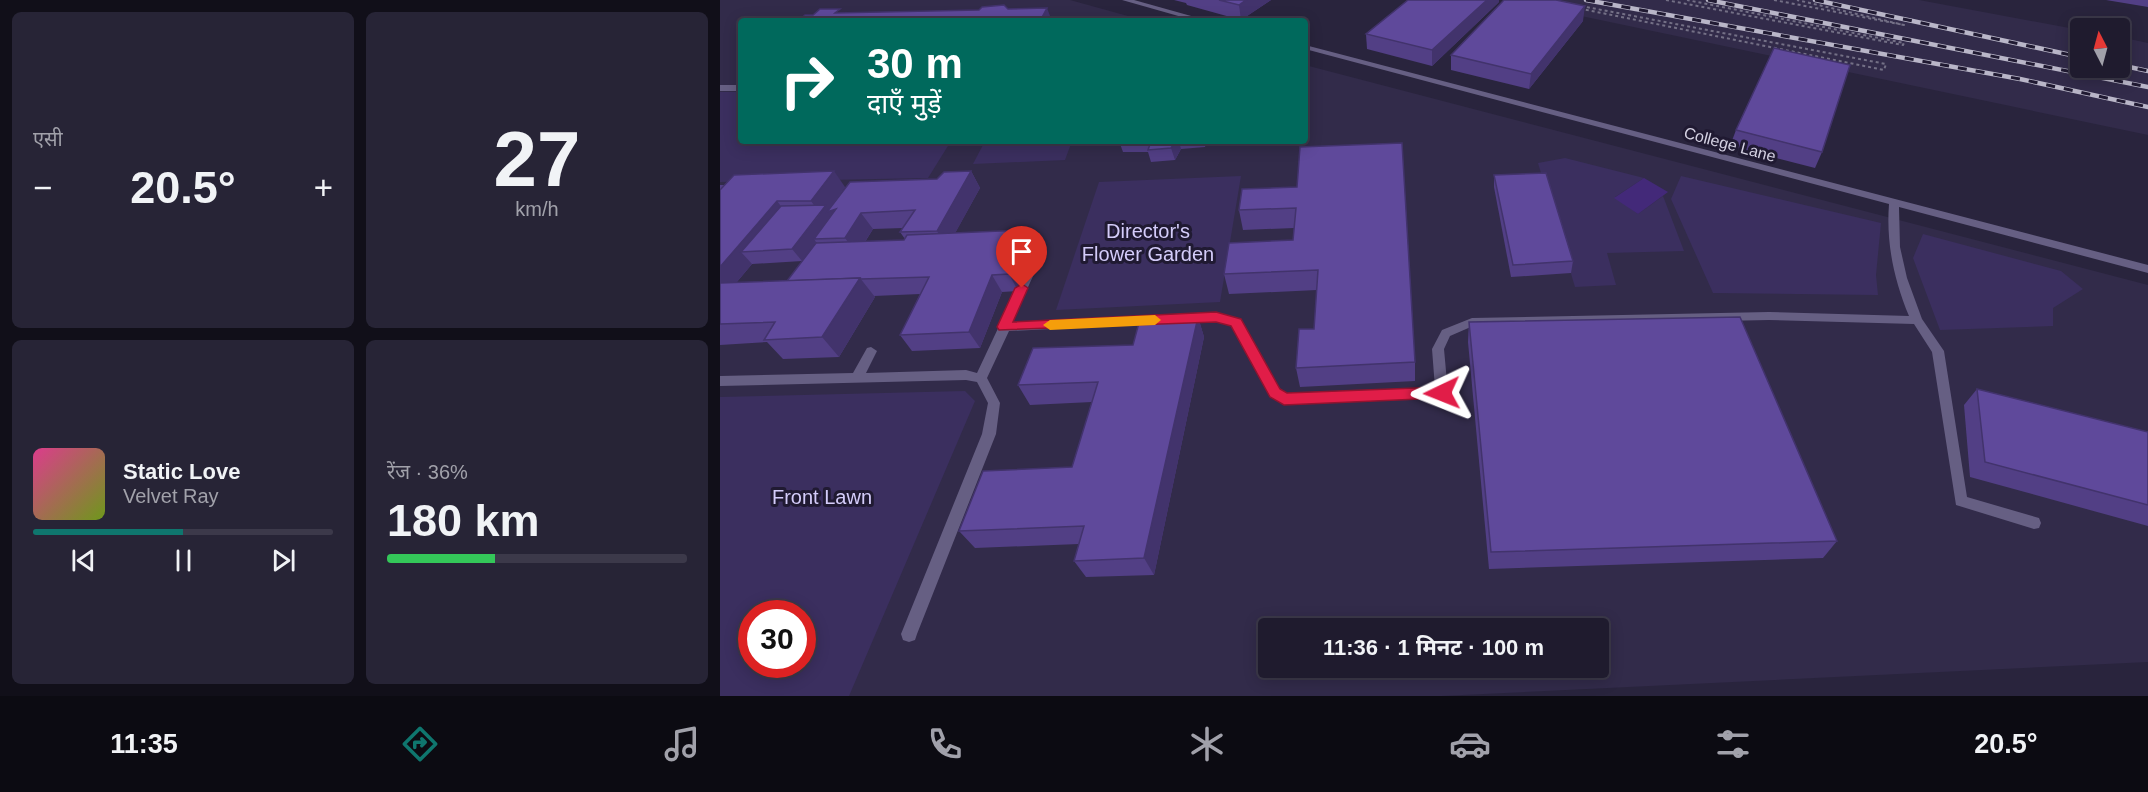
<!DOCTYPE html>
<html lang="hi">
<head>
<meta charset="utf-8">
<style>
  :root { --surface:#1f1b2e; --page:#272436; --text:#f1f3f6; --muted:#a1a1aa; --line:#3c394a; --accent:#0f766e }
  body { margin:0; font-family:Arial,"Noto Sans Devanagari",sans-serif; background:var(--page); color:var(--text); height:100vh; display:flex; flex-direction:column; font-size:22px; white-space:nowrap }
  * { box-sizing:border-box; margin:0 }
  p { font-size:20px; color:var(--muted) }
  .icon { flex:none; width:33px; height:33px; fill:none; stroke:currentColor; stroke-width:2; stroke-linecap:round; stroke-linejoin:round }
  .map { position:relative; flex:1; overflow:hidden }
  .drawer { display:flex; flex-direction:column; gap:12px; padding:12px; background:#110f19; width:720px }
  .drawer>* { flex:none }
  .hud { position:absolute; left:18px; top:18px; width:570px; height:126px; border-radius:6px; box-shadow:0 3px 15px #0003,0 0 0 2px var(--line); background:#00695c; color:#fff; overflow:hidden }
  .needle { width:39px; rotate:354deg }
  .fabs { position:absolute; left:1350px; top:18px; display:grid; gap:12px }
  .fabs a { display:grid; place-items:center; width:60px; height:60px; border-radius:6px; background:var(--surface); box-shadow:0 3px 15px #0003,0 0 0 2px var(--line); font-size:30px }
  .speed { position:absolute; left:18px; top:600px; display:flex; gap:12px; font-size:30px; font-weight:700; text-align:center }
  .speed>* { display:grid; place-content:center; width:78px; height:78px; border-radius:50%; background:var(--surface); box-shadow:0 3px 15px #0003,0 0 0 2px var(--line); line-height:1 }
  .speed .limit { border:9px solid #d22; background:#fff; color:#111 }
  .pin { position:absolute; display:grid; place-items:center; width:51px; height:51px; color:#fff; margin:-62px -26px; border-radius:50% 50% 50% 0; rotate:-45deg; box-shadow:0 0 6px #0007 }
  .pin .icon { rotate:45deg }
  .me { position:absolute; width:66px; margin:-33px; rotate:268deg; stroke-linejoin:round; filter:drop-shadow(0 0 4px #0008) }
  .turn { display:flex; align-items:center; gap:21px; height:126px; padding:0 30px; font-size:27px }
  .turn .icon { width:78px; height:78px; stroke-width:2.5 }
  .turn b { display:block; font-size:42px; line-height:51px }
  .big { font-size:45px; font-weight:700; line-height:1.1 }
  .drawer .card { flex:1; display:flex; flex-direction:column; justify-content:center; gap:9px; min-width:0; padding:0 21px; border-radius:9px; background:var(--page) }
  .drawer .dial { align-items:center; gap:0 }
  .dial b { font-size:78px; line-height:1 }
  .song { display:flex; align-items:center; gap:18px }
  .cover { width:72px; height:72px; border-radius:9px; background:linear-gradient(135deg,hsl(330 70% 55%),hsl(80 70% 35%)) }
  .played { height:6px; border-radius:3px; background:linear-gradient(90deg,var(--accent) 50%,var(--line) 50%) }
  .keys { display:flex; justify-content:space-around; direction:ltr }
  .heat { display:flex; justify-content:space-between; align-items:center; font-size:33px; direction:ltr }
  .charge { height:9px; border-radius:4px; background:linear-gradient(90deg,#34c759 36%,var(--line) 0) }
  .drawer .tiles { flex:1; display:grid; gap:12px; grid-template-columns:repeat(2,1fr) }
  .trip { position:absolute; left:538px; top:618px; width:351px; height:60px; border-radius:6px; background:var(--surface); box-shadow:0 3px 15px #0003,0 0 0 2px var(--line); font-weight:700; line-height:60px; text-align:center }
  .menu { display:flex; height:96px; justify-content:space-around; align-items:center; background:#0c0b12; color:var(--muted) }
  .menu .icon { width:42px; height:42px }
  .menu .selected { color:var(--accent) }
  .menu b { font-size:27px; color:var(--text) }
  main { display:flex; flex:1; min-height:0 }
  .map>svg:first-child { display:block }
  .built { fill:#322b4a; fill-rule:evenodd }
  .green { fill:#3b2f5f; fill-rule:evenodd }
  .water { fill:#432979 }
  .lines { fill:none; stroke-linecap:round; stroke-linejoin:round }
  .path { stroke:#747086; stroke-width:2; stroke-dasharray:3 3; stroke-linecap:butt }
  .street { fill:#665f83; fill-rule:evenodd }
  .rail-casing { stroke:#b9b6c8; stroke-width:4.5 }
  .rail { stroke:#201a32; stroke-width:3; stroke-dasharray:9; stroke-linecap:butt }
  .wall { fill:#523f85; fill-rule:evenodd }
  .shaded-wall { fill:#42336c }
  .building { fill:#5f499b; stroke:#42336c; stroke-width:1.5 }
  .route { fill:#e11d48; stroke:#92132f; stroke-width:1.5 }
  .slow { fill:#f59e0b }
  .labels { text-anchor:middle; stroke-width:6; stroke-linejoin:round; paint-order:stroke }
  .far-street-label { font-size:16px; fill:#d4d1e2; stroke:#201a32 }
  .park-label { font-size:20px; fill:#d4ccfa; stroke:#201a32 }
</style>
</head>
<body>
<main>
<section class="drawer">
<div class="tiles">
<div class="card"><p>एसी</p>
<div class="heat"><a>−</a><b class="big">20.5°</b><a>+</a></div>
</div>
<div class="card dial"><b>27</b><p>km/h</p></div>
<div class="card">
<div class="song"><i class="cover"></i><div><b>Static Love</b><p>Velvet Ray</p></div></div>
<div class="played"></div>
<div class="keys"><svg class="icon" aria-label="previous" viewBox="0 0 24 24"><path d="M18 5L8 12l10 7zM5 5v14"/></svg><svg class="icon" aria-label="pause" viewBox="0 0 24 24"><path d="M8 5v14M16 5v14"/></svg><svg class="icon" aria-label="next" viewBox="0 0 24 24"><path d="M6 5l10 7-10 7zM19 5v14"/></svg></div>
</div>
<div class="card"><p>रेंज · 36%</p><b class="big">180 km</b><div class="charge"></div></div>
</div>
</section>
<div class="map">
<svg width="1428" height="696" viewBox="0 0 1428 696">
  <rect width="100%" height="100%" fill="#29243d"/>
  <g class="built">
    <path d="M0 0H350L426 21H21V141H585V65L1428 285V662L722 696H0ZM32 614H82V664H32ZM549 628H879V668H549Z"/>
    <polygon points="785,0 1199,0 1360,30 1360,68 1400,68 1400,37 1428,43 1428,135"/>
  </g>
  <g class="green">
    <polygon points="0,92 21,92 21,141 231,141 208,178 0,182"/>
    <polygon points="265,141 352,141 345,160 253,164"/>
    <polygon points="845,158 924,178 895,197 918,214 943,196 964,251 887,253 896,285 855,287 818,163"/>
    <polygon points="521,176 500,302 336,310 379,182"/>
    <polygon points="961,176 1161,223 1156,275 1158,295 993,293 951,199"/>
    <polygon points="1203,234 1341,271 1363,289 1333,308 1333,326 1220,330 1193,258"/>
    <path d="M245 391 255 401 129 696H0V397ZM32 614H82V664H32Z"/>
  </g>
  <polygon class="water" points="924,178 948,192 918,214 894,198"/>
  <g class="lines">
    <g class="path">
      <polyline points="946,0 1183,45 1184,43 967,0"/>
      <polyline points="1054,0 1184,25 1077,0"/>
      <polyline points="861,6 1166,64 1164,70 862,9"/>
    </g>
    <g class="street">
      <polygon points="402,0 414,0 489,21 476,21"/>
      <path d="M585 45 1428 265V273L1179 207 1180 247 1187 278 1202 319 1224 351 1247 497 1319 518 1321 523 1319 528 1314 529 1236 505 1212 352 1194 324 1049 320 753 326 730 336 724 349 728 393 726 396 564 404 551 396 512 326 496 321 462 323 458 322 456 319 458 316 496 313 520 320 559 390 566 394 715 388 712 349 722 330 752 318 1049 312 1189 316C1174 280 1166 243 1169 204L585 49Z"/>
      <rect x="0" y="85" width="21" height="6"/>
      <polygon points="320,246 325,250 292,322 436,316 442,320 436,324 289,331 267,378 280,403 276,434 197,634 195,640 189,642 183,640 181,634 262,434 268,403 257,382 246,380 0,386 0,376 133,373 147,348 151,347 157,351 146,373 246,370 257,373 315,250"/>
    </g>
    <defs>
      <g id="rail">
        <polyline points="866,0 1300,79 1428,107"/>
        <polyline points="988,0 1428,87"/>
        <polyline points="1095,0 1360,57"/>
        <polyline points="1400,65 1428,71"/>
      </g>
    </defs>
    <use href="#rail" class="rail-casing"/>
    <use href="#rail" class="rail"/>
  </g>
  <g class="wall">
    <polygon points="454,0 551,0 521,20 467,5 466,3"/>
    <polygon points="1386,0 1428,0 1428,7"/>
    <polygon points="779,2 712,66 647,49 646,34"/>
    <polygon points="863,21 809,89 731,70 731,55"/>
    <polygon points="1016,130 1102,152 1095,168 1010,146"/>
    <polygon points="399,141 487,141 485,147 461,149 455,160 431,162 428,152 403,152"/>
    <path d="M251 171 260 188 235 233 306 230 315 247 298 291 282 292 260 348 192 351 180 335 200 294 154 296 155 297 119 357 63 359 47 342 0 345V185L125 187 111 207ZM183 228 180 232 185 239 184 240 145 242 153 229ZM96 242 97 243 67 281 16 283 32 264 82 261Z"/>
    <polygon points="774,175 853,261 851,273 791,277 774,187"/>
    <polygon points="577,187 695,362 695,381 580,387 576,368 594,329 597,290 509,294 504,274 573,240 574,228 523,230 519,210"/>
    <polygon points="478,317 484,337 434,575 366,577 354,561 359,544 255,548 239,531 352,467 372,402 310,405 298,385 413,345"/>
    <polygon points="749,322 1117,541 1103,558 769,569 748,342"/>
    <polygon points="1257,389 1428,432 1428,526 1250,477 1244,405"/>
  </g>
  <g class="shaded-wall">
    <polygon points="526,0 551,0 521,20 519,5"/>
    <polygon points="767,0 779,0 779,2 712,66 712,50"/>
    <polygon points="865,6 863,21 809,89 811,74"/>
    <polygon points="327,8 332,21 320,21"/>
    <polygon points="456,141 459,141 461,149 455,160 451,148"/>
    <polygon points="114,171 125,187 109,209 116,209 94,239 96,242 82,261 72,249 100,214 91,201"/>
    <polygon points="251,171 260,188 227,248 217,231"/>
    <polygon points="57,201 70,218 21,252 32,264 0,302 0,267"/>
    <polygon points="141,213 153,229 137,254 125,238"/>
    <polygon points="306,230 315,247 298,291 289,274"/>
    <polygon points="272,275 282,292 260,348 249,332"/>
    <polygon points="140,278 155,297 119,357 102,337"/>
    <polygon points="478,317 484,337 434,575 424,558"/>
  </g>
  <g class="building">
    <polygon points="499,0 526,0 519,5"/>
    <polygon points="688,0 767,0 712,50 646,34"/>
    <polygon points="784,0 836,0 865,6 811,74 731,55"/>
    <polygon points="284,5 288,9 327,8 320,21 78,21 85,15 93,15 100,9 120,9 115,13 259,10 262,7"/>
    <polygon points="1054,48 1130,65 1102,152 1016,130"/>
    <polygon points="431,141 456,141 451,148 428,150"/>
    <polygon points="682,143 695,362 576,368 579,329 594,329 598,270 504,274 509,243 573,240 576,208 519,210 522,189 577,187 580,147"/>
    <polygon points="114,171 91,201 57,201 0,267 0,190 14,175"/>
    <polygon points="251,171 217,231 180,232 195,210 141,213 125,238 94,239 116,209 107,212 130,182 217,179 224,172"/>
    <polygon points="826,173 853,261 793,265 774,175"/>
    <polygon points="106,205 72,249 21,252 61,206"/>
    <polygon points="306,230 289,274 272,275 249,332 180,335 209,277 141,279 140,278 67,281 96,243 184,240 187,235"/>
    <polygon points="140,278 102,337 44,340 55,322 0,324 0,283"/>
    <polygon points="478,317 424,558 354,561 364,526 239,531 263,471 352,467 378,382 298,385 313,348 413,345 420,319"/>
    <polygon points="1020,317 1117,541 771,552 749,322"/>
    <polygon points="1257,389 1428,432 1428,505 1265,462"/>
  </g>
  <polygon class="route" points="302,284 308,288 293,322 496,312 521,319 560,389 567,393 722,387 727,389 729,393 727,397 722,398 564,405 550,397 511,326 496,322 279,330 277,327 295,288"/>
  <polygon class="slow" points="435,315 441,320 435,325 330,330 323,325 330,320"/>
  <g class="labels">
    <g class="far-street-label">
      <text transform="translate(1010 144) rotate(15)" y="6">College Lane</text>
    </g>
    <g class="park-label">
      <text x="428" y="238">Director's<tspan x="428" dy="23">Flower Garden</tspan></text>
      <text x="102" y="504">Front Lawn</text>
    </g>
  </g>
</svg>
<div class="fabs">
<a><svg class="needle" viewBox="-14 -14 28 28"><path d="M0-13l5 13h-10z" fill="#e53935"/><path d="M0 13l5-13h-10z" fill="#a1a1aa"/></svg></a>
</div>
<div class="speed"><div class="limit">30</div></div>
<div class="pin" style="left:302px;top:288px;background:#d93025"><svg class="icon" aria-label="arrive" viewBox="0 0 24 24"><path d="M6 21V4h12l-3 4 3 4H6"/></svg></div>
<svg class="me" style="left:722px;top:393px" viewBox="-20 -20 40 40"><path d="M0-17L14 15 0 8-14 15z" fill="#e11d48" stroke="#fff" stroke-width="4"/></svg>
<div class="trip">11:36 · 1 मिनट · 100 m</div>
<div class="hud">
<div class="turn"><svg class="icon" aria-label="right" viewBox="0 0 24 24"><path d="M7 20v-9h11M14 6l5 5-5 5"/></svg><div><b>30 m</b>दाएँ मुड़ें</div></div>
</div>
</div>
</main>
<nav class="menu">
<b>11:35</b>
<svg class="icon selected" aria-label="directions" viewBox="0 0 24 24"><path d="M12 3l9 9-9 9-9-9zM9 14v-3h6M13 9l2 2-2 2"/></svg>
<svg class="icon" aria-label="music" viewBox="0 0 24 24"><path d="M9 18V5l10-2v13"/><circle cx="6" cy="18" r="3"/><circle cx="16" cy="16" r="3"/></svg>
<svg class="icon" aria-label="phone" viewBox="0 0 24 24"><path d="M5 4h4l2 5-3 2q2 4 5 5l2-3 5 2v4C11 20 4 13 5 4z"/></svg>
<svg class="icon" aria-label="climate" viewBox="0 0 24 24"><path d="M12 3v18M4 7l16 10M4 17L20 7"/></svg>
<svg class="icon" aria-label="car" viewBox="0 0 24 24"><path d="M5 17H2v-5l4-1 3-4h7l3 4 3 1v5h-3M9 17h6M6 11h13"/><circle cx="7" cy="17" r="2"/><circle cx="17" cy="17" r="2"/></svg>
<svg class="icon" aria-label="filters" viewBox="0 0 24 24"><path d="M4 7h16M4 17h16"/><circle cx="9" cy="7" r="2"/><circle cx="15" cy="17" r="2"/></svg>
<b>20.5°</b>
</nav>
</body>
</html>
